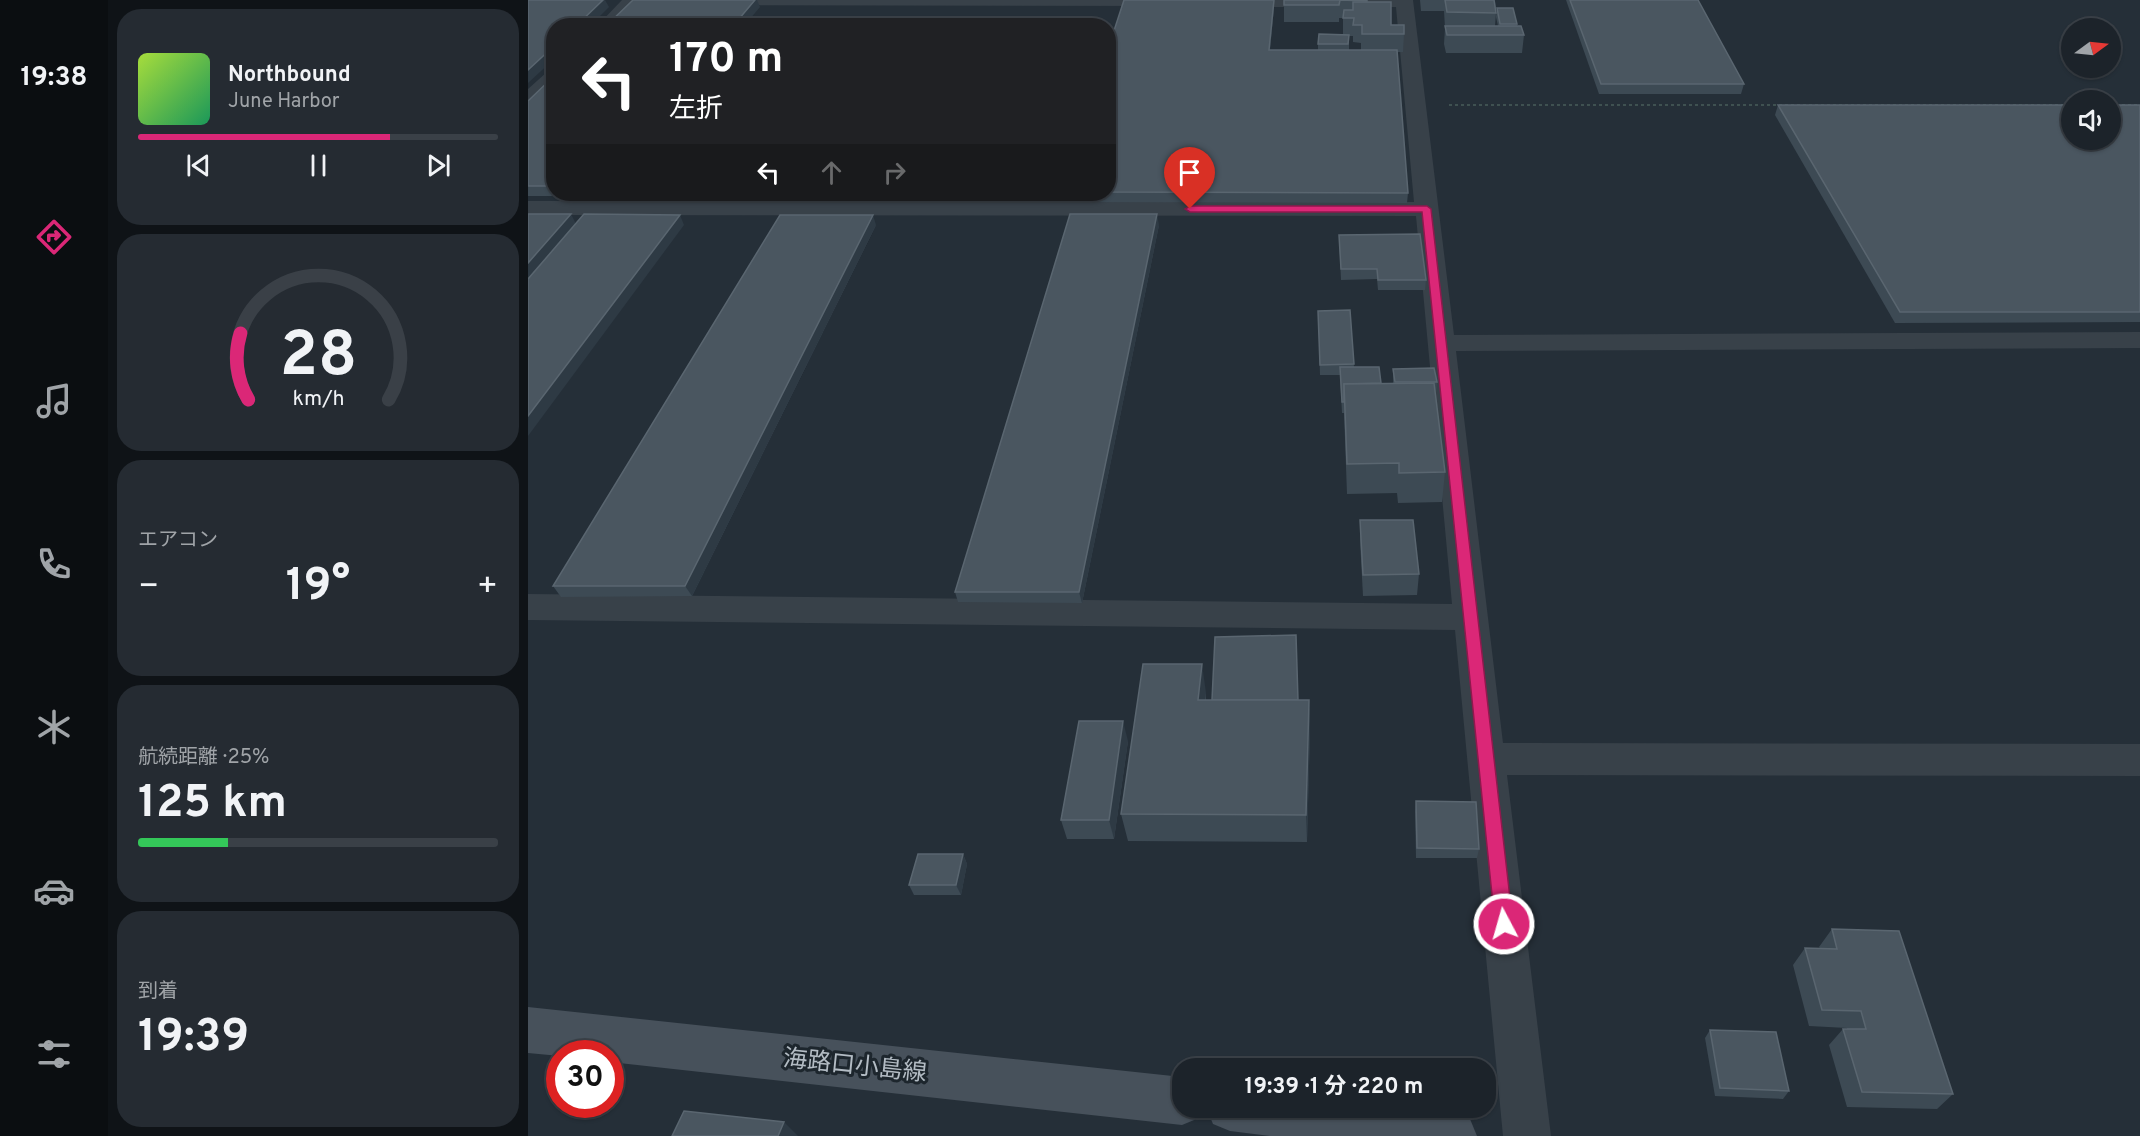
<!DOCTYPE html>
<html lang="ja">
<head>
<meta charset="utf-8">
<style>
  :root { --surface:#1c232a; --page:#252b32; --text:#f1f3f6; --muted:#a0a4a8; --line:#3a4047; --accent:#db2777 }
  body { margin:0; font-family:Overpass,"Noto Sans JP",sans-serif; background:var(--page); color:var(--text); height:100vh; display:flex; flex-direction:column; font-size:22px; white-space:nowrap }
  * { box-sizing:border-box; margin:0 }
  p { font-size:20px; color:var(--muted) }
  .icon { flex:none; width:33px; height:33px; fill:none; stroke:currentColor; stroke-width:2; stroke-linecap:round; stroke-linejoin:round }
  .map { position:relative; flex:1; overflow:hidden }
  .details { display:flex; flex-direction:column; gap:9px; padding:9px; background:#0f1317; width:420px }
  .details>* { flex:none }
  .banner { position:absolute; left:18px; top:18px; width:570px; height:183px; border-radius:24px; box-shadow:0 2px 4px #0004,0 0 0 2px var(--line); background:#202124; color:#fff; overflow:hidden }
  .needle { width:39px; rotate:75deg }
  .tools { position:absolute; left:1533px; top:18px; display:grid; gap:12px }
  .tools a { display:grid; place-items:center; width:60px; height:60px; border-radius:50%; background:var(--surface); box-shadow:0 2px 4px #0004,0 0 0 2px var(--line); font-size:30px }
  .speed { position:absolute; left:18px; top:1040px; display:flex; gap:12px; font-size:30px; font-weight:700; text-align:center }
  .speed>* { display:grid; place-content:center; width:78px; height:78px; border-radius:50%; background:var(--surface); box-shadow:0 2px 4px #0004,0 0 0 2px var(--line); line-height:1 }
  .speed .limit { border:9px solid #d22; background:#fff; color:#111 }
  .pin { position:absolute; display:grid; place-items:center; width:51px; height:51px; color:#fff; margin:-62px -26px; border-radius:50% 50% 50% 0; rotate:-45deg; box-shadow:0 0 6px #0007 }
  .pin .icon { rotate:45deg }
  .me { position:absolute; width:66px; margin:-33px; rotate:354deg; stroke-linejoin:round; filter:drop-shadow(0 0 4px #0008) }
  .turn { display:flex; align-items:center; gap:21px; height:126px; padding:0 24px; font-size:27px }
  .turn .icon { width:78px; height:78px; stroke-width:2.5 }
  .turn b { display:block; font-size:42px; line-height:51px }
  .lanes { display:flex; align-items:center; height:57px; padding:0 24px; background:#0003; justify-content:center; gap:30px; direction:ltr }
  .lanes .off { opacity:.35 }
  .big { font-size:45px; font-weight:700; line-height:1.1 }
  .details .tile { flex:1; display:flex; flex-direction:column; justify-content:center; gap:9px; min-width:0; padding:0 21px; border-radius:24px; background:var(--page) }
  .details .dial { align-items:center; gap:0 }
  .dial svg { height:156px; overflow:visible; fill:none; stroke:var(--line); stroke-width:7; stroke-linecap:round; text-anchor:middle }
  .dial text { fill:var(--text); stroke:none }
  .song { display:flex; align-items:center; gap:18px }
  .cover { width:72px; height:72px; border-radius:9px; background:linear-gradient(135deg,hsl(80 70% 55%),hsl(150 70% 35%)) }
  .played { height:6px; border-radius:3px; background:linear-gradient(90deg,var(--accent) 70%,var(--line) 70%) }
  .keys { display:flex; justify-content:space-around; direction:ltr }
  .heat { display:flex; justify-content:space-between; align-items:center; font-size:33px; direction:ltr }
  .charge { height:9px; border-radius:4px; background:linear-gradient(90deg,#34c759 25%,var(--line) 0) }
  .trip { position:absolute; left:644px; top:1058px; width:324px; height:60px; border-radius:24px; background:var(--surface); box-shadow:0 2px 4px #0004,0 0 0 2px var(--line); font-weight:700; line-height:60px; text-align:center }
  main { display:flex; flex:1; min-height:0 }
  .tab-bar { display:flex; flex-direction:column; width:108px; justify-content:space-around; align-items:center; background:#0b0e11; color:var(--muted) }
  .tab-bar .icon { width:42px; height:42px }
  .tab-bar .selected { color:var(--accent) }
  .tab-bar b { font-size:27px; color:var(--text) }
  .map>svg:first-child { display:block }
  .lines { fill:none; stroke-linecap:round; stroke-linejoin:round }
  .path { stroke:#3f5151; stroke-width:2; stroke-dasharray:3 3; stroke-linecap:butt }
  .minor { fill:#384149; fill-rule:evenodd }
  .secondary { fill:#47515b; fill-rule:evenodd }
  .wall { fill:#3d4a54; fill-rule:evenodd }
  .shaded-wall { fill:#2e3a44 }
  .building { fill:#4a5660; stroke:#5a6670; stroke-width:1.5 }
  .route { fill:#db2777; stroke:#8e194d; stroke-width:1.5 }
  .labels { text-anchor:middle; stroke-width:6; stroke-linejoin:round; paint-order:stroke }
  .near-street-label { font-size:24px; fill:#b3bcc4; stroke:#1d262d }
</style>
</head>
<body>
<main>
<nav class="tab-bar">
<b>19:38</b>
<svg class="icon selected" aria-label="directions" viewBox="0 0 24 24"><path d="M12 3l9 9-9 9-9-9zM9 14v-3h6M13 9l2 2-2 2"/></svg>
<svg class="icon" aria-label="music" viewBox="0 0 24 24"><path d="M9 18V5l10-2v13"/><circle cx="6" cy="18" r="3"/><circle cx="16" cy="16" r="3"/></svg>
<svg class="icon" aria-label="phone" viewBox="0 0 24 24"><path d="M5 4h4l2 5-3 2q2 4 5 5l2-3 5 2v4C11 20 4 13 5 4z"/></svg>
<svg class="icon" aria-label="climate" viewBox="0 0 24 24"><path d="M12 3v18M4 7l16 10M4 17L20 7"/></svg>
<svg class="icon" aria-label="car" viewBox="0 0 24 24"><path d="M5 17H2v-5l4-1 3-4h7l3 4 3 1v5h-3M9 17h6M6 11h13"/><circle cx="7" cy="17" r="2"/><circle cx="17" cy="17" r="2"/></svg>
<svg class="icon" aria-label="filters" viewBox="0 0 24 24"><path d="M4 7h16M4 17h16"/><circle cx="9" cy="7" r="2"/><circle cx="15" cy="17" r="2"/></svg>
</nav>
<section class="details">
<div class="tile">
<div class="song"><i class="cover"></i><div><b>Northbound</b><p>June Harbor</p></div></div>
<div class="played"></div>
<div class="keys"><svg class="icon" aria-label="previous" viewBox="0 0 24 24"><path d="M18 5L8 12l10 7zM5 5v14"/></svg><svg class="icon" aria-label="pause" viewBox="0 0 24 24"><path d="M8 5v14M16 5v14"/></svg><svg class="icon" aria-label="next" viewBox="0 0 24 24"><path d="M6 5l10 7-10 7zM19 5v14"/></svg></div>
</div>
<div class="tile dial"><svg viewBox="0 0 100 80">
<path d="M14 69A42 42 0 1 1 86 69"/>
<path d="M14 69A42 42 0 0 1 10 35" stroke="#db2777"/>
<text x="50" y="56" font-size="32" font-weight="700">28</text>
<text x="50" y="72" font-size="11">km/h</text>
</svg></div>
<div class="tile"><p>エアコン</p>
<div class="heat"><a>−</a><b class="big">19°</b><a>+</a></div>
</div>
<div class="tile"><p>航続距離 · 25%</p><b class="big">125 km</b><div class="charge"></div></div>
<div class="tile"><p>到着</p><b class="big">19:39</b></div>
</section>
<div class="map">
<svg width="1612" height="1136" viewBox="0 0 1612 1136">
  <rect width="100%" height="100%" fill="#252f38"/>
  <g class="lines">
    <g class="path">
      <polyline points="921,105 1544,105"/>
      <polyline points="1582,105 1612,105"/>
    </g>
    <g class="minor">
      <polygon points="94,0 648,0 649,1 646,5 640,6 120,5 112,1 89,26 69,26"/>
      <polygon points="693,0 885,0 926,335 1612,332 1612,348 928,351 975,743 1612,744 1612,776 979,775 1023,1136 975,1136 927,630 0,620 0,594 924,604 888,216 0,215 0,201 886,202 868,7 701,7 695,6"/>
      <polygon points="26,70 26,87 7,104 0,106 0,89 19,72"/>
    </g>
    <g class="secondary">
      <polygon points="0,1007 654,1077 654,1107 675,1107 671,1118 654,1125 82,1062 82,1053 32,1053 32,1056 0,1053"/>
      <polygon points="678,1107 887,1107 925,1112 942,1119 949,1136 742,1136 702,1131 685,1124"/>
    </g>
  </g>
  <g class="wall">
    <path d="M746 0V8L742 50H790V44L815 35V18H811V22H756V0H839V2L863 25 876 34 875 52H869L880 193 879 203 536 202 535 194H580V49ZM821 36H825V42L833 43V50H821Z"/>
    <polygon points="892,0 967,0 968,13 967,26 970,26 968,17 969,8 989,24 989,26 996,35 994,53 918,53 916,44 917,28 916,11 893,11"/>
    <polygon points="1038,0 1170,0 1216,84 1213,94 1071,94"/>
    <polygon points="26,76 26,194 75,194 73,196 0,196 0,101"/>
    <polygon points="1250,105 1612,105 1612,322 1367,323 1247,115"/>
    <polygon points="348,225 164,596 33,597 25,586"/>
    <polygon points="631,225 554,603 430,602 427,592"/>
    <polygon points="811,235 898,280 897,290 850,290 849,279 813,280"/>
    <polygon points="822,310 826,367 853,383 865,383 865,369 909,382 908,393 907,393 917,472 914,502 870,503 869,493 819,494 816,413 814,413 812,375 792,375 790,311"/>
    <polygon points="832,520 891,574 889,595 835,596 832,541"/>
    <polygon points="678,693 678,700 781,700 782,729 779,842 600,841 593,814"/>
    <polygon points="600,741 586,839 539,839 533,820"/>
    <polygon points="888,801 951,849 949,858 888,858 887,811"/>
    <polygon points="435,854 439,864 433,895 386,895 381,885"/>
    <polygon points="1304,929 1425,1094 1409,1109 1319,1107 1301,1045 1315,1029 1319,1029 1319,1028 1281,1026 1265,965 1277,948 1292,948 1291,947"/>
    <polygon points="1182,1030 1261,1091 1255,1099 1187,1096 1177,1038"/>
  </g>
  <g class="shaded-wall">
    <polygon points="75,0 77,0 81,7 62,26 48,26"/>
    <polygon points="227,0 229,0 232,7 216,26 205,26"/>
    <polygon points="746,0 746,8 741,59 741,50"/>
    <polygon points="26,46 26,59 0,83 0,70"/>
    <polygon points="43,214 48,224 0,280 0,263"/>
    <polygon points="629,214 631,225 554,603 551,592"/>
    <polygon points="152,215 156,225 0,436 0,416"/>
    <polygon points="345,215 348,225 164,596 157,586"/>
    <polygon points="674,664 678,693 674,729 670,700"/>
    <polygon points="781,700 782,729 779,842 778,815"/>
    <polygon points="595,721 600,741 586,839 581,820"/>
    <polygon points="435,854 439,864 433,895 428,885"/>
    <polygon points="256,1122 270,1136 250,1136"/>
  </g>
  <g class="building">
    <polygon points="0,0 75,0 48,26 26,26 26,46 0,70"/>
    <polygon points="105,0 227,0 205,26 78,26"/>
    <polygon points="596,0 746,0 741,50 869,50 880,193 580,192 580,49"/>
    <polygon points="756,0 839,0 839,1 812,0 811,5 756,5"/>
    <polygon points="917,0 966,0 968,13 919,12"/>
    <polygon points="1042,0 1170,0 1216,84 1073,84"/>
    <polygon points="825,2 863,2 863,25 876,25 876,34 834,34 834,25 825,25 826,18 815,18 816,10 825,10"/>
    <polygon points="969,8 985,8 989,24 972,24"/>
    <polygon points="917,26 993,26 996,35 919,35"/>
    <polygon points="791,34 821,35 820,44 790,44"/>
    <polygon points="26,76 26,186 0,186 0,101"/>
    <polygon points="1250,105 1544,105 1544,140 1582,140 1582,105 1612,105 1612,312 1372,312"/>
    <polygon points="0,214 43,214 0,263"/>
    <polygon points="56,214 152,215 0,416 0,279"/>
    <polygon points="542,214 629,214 551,592 427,592"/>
    <polygon points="252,215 345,215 157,586 25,586"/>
    <polygon points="892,234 898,280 850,280 849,269 813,269 811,235"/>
    <polygon points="822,310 826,364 792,365 790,311"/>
    <polygon points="812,367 851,367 853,383 816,384 816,402 814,402"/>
    <polygon points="906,368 909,382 867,382 865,369"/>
    <polygon points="906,383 917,472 871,473 871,463 819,464 816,384"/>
    <polygon points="832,520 885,520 891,574 835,575"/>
    <polygon points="768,635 770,700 684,700 687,637"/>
    <polygon points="615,664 674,664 670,700 781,700 778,815 593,814"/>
    <polygon points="551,721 595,721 581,820 533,820"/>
    <polygon points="888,801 948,802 951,849 889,848"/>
    <polygon points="390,854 435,854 428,885 381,885"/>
    <polygon points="1304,929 1371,931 1425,1094 1334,1092 1315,1029 1338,1029 1333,1011 1294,1010 1277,948 1309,949"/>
    <polygon points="1182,1030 1248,1032 1261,1091 1192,1088"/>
    <polygon points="156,1111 256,1122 250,1136 144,1136"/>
  </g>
  <polygon class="route" points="899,206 903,209 985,924 982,930 976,932 970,930 967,924 894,212 662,212 657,209 662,206"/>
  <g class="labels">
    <g class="near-street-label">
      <text transform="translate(327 1065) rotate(6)" y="8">海路口小島線</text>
    </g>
  </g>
</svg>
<div class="tools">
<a><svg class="needle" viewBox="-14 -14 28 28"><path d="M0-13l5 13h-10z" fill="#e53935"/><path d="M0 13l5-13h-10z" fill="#a0a4a8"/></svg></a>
<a><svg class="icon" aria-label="sound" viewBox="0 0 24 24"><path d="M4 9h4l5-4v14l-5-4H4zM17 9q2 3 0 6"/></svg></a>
</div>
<div class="speed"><div class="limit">30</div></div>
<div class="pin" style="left:662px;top:209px;background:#d93025"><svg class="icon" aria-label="arrive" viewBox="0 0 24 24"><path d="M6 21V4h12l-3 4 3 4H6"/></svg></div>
<svg class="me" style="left:976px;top:924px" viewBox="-20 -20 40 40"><circle r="17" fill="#db2777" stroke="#fff" stroke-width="3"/><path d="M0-11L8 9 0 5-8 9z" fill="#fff"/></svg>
<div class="trip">19:39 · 1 分 · 220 m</div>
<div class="banner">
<div class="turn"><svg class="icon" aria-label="left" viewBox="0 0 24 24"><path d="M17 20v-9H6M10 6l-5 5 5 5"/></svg><div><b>170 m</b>左折</div></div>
<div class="lanes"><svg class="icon" aria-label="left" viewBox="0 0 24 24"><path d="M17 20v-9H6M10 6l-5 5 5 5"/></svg><svg class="icon off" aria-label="ahead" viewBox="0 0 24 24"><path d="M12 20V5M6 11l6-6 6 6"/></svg><svg class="icon off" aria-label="right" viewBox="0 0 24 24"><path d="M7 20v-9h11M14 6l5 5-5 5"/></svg></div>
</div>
</div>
</main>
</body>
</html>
